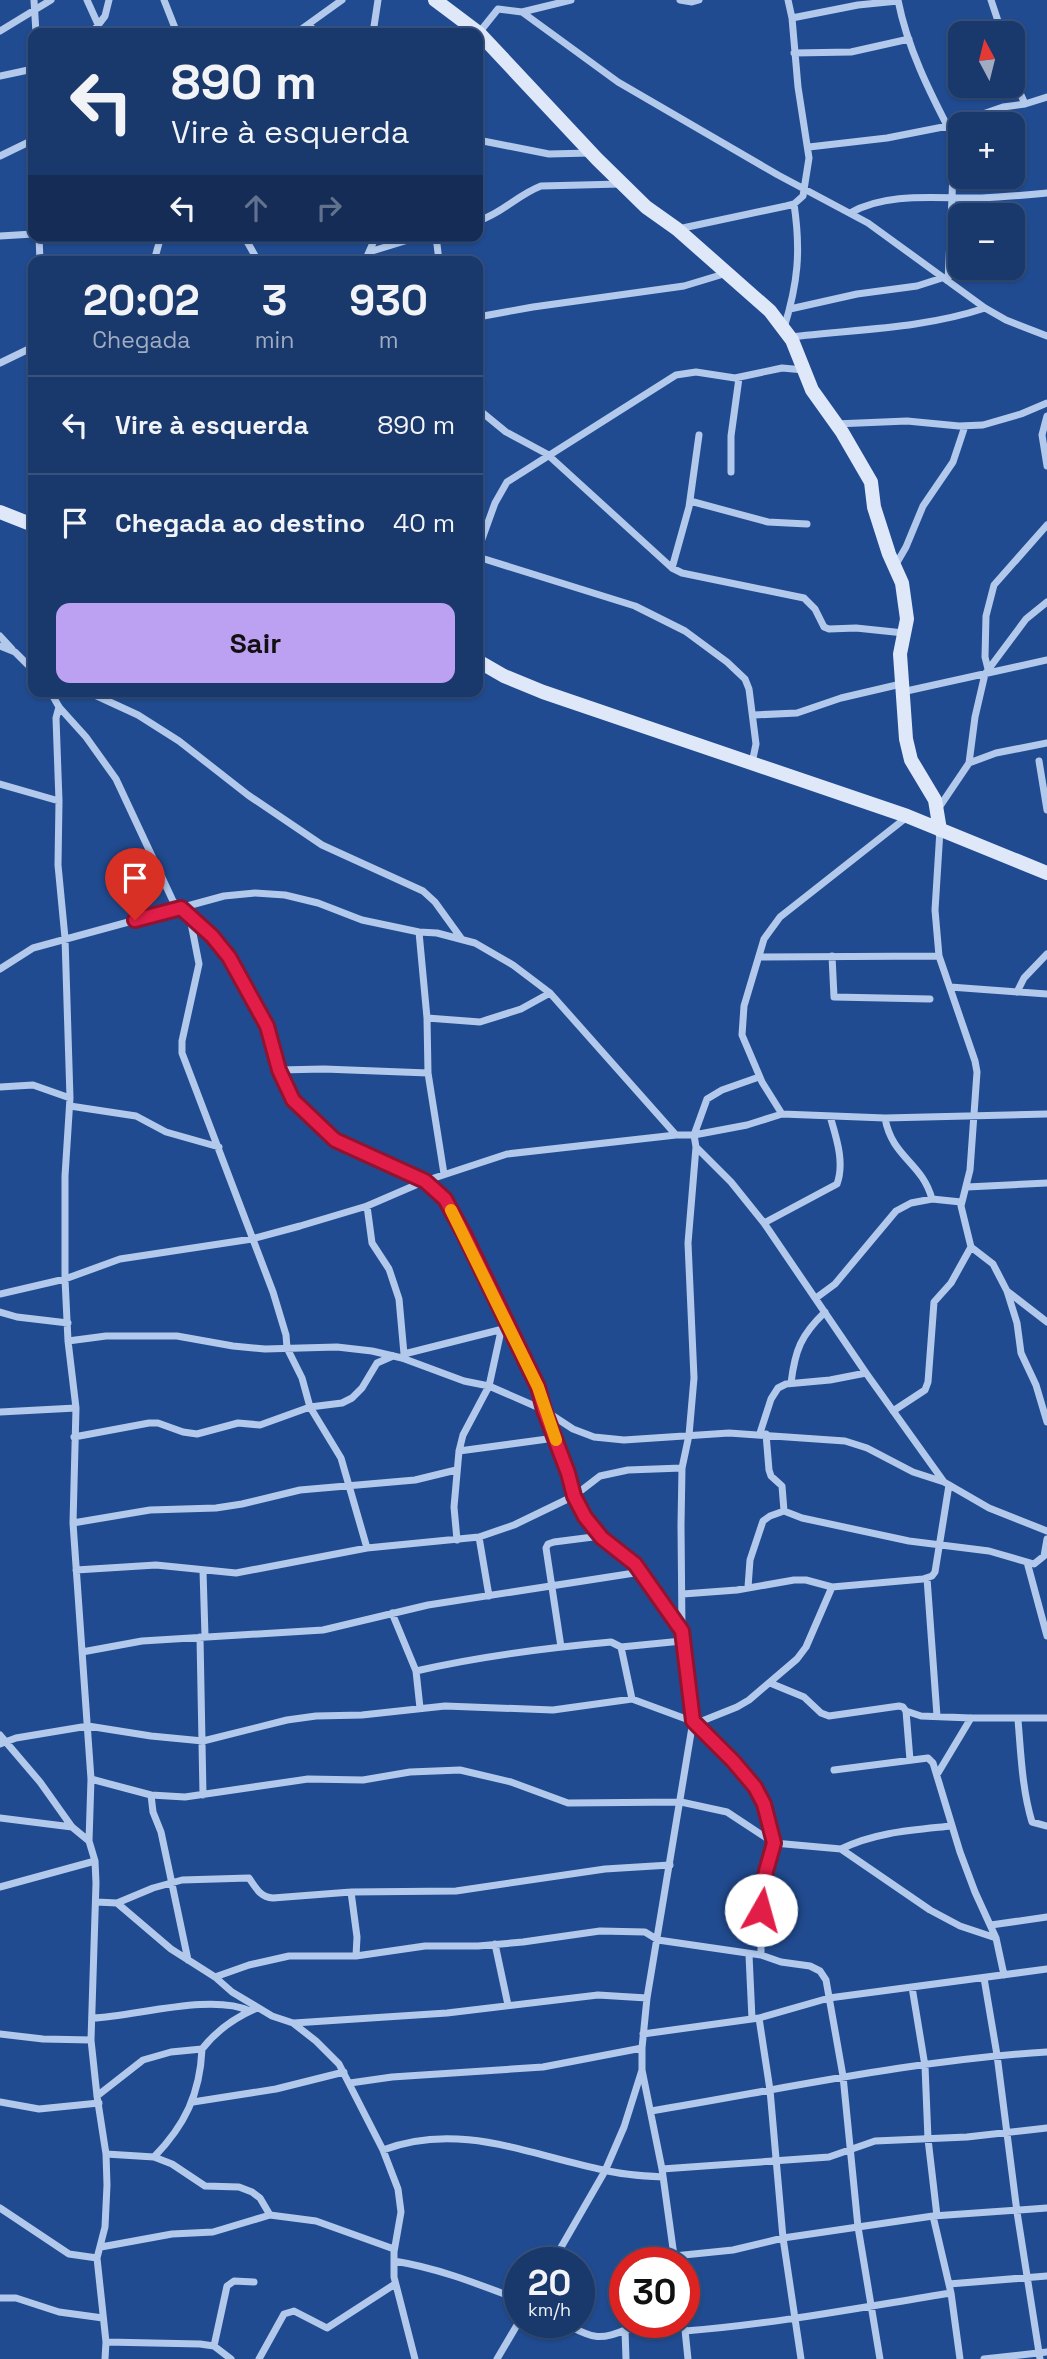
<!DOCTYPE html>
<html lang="pt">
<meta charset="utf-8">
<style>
body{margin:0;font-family:"Space Grotesk",sans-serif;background:#223f72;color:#f1f3f6;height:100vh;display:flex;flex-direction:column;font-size:26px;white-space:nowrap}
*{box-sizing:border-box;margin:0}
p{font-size:23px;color:#9facc2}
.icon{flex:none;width:38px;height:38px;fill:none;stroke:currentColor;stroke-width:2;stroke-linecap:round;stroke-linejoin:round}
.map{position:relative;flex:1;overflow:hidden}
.details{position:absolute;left:28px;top:256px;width:455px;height:441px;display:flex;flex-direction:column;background:#19386c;border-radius:14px;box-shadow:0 2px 5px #0004,0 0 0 2px #37527f}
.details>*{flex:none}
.guide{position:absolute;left:28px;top:28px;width:455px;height:214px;border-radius:14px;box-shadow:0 2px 5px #0004,0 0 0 2px #37527f;background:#19386c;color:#f1f3f6;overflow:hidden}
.needle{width:46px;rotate:353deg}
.buttons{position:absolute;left:948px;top:21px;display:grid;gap:14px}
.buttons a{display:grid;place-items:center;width:77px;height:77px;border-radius:14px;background:#19386c;box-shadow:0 2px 5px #0004,0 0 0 2px #37527f;font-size:35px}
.speed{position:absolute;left:504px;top:2247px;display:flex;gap:14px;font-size:35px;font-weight:700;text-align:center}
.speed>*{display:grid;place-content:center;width:91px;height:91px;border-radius:50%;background:#19386c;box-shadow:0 2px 5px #0004,0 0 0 2px #37527f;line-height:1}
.speed small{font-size:18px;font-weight:400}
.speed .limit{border:10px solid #d22;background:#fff;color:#111}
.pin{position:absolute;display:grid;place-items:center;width:60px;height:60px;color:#fff;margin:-72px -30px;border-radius:50% 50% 50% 0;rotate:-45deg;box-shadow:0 0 7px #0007}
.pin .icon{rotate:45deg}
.me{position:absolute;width:77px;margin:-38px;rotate:7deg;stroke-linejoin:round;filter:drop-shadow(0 0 5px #0008)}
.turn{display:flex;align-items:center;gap:24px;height:147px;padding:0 28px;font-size:32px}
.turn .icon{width:91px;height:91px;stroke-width:2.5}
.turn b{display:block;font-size:49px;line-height:60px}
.lanes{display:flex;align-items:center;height:66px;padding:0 28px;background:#0003;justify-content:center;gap:35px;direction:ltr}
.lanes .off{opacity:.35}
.eta{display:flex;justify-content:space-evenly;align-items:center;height:119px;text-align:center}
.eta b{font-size:42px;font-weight:600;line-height:49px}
.action{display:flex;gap:14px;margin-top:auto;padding:14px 28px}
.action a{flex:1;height:80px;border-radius:14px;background:#bca0f2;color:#111;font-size:28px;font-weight:600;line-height:80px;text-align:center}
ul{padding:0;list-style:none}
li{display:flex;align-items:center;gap:21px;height:98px;padding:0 28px;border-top:2px solid #37527f}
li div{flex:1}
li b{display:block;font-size:26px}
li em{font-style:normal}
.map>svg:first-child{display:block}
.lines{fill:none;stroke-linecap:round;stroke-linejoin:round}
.street{stroke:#b2c9ec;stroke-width:7}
.secondary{stroke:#dee8f9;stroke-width:14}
.route-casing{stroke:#92132f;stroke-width:18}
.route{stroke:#e11d48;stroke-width:12}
.slow{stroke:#f59e0b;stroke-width:12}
</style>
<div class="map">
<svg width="1047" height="2359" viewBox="0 0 1047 2359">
<rect width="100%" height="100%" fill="#214b90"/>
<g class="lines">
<path class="street" d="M34,0L36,33
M87,0L102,33
M164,0L177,33
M680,0L692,2L699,0
M898,0C907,47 930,93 952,135L954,145L952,198L948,281
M991,0L1002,33
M522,12L571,0
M792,18L858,5L898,1
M310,23L313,33
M0,31L51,0
M92,33L105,16L109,0
M296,33L342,0
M373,33L378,0
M478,34L498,9L522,12L618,82L778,175L868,223L985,308L1006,320L1047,336
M794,53L851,52L909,39
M33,65L31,97L33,120
M0,76L33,69
M1013,77L1025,104
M478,140L549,154L591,153
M809,147L887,138L948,126L1003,107L1025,104L1047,97
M0,156L33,140
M850,213C888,191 940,199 982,198C1004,197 1025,195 1047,193
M478,221C503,213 517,195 541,186L621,184
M678,229L786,206L794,204L803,196L809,158L798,87L792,18L788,0
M0,236L33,234
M39,236L40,261
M244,236L258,261
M436,236L439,261
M369,252L421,236
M154,261L161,236
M365,261L376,236
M790,309L857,294L917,286L942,278
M478,317L533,307L684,286L727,273
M784,328C798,283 801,251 794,204
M790,337C856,329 922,329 985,308
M0,363L33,347
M478,409L506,432L547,454L672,568L682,573L804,598L815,609L824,627L829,629L856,628L904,633
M1047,416L1042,435L1047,466
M835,424L907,421L959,426L983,425L1021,414L1047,403
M731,472V436L739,378
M690,501L768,522L807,524
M478,550L495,503L507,482L676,375L696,372L735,378L782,368L804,370
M478,557L635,606L685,631L727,662L745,679L749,689L756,744L752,763
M895,566L906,547L923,506L953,462L965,426
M672,568L689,507L699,435
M0,636L12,649
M0,646L15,652L33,670
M988,669L985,657L986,616L994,585L1047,525
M50,691L59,707L86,737L116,779L173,901L212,936L228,957L267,1026L279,1070L294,1100L335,1141L425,1181L445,1199L465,1234L538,1387L544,1410L568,1473L574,1496L585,1517L602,1538L635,1564L682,1631
M86,691L138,715L179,741L248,795L322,845L423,891L435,902L461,938
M902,692L1047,660
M59,707L56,718L59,801L58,865L65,938L70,1098L65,1176V1279L68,1341L76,1408L73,1523L91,1779L89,1841L95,1861L96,1883L91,2040L97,2096L106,2154L107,2185L105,2227L97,2258L106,2342L105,2359
M754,715L797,713L841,698L901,684
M1039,761L1047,810
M969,763L996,753L1047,743
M0,784L59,801
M938,809L969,763L975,717L985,674L1026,619L1047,602
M940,830L935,910L939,956L975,1061L977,1072L970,1170L961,1206L971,1247L993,1264L1007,1291L1017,1323L1021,1353L1036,1385L1047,1422
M190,918L199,964L182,1041V1053L273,1292L286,1335L287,1348L302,1378L310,1407L341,1458L367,1548
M419,932L427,1018L428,1073L444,1174
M832,956L834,997L930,999
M759,957L939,956
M0,969L33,948L224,896L255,893L285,895L318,903L362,920L419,932L437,933L475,943L513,965L550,993L676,1135H694L696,1147L731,1182L764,1223L866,1373L944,1482L989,1508L1047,1531
M950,987L1047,994
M1017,992L1024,978L1047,954
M427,1018L480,1022L521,1009L550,993
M279,1070L324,1069L428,1073
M0,1087L33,1085L70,1098
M70,1106L136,1116L166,1132L219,1147
M782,1114L762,1082L742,1035L744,1006L764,939L780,917L907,817
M885,1118C892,1158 922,1162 932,1199
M694,1135L747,1125L782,1114L885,1118L1047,1114
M694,1135L707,1099L722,1090L759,1077
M967,1187L1047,1183
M367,1206L372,1243L389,1269L399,1299L404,1354
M764,1223L837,1184C845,1162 836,1137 830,1116
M1007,1291L1047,1322
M0,1294L65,1279L120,1259L252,1239L300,1226L367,1206L425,1181L507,1154L676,1135
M816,1298L835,1284L896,1211L911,1203L932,1199L961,1202
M0,1312L17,1317L68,1323
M68,1341L106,1336H177L233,1346L265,1349L337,1347L372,1351L402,1358L464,1381L489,1386L544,1410L573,1429L594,1437L624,1440L729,1433L845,1441L867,1448L913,1472L944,1482
M402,1358L404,1354L503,1329
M791,1383C795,1350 801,1335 825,1312
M893,1411L925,1390L928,1382L934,1302L951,1283L971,1247
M0,1412L76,1408
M760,1433L771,1399L778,1388L786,1384L830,1380L866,1373
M766,1434L769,1470L771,1476L782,1486L784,1511
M74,1437L149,1423H158L183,1432L197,1434L238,1423L260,1425L310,1407L342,1403L352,1398L362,1388L377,1363L393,1356
M459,1451L555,1438
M73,1523L150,1510L216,1508L242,1504L300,1490L415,1480L456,1470
M479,1537L489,1596
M457,1540L454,1507L459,1451L463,1435L489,1386L501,1331
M1027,1562L1047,1636
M76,1570L156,1565L236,1573L367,1548L479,1537L514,1525L574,1496L600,1476L628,1470L682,1468
M203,1571L205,1636
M927,1578L937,1716
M748,1587L750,1560L763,1521L770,1516L784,1511L802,1518L909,1541L989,1551L1034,1564L1044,1556L1047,1539
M683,1594L737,1590L794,1580H806L832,1587L923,1579L932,1576L935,1572L949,1485
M392,1613L416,1671L420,1708
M200,1637L203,1795
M561,1647L546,1548L548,1544L554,1542L601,1536
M621,1647L632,1699
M82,1652L142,1641L323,1630L428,1605L641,1572
M416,1671C480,1656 545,1648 611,1642L621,1647L682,1641
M770,1683L804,1697L821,1713L829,1716L899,1706L903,1707L906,1711L921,1716L971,1718H1047
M906,1711L910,1760
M1018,1720C1021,1754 1022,1789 1032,1822L1047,1826
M697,1723L737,1707L749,1700L797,1659L806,1647L832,1587
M0,1735L40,1782L72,1827L89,1841
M0,1744L16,1738L88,1726L151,1736L203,1741L287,1720L316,1716L362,1715L445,1706L553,1710L632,1699L697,1723L746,1776L764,1804L774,1843L766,1871L761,1910V1955
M834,1770L928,1758L933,1763L960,1852L975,1892L996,1938L1004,1975
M938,1773L971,1718
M91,1779L151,1795L185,1797L308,1779L363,1780L410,1772L460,1770L511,1782L568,1803L681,1802L727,1812L774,1843L841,1849L930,1910L960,1926L996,1938
M151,1795L153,1812L161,1832L168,1865L188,1960
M0,1818L72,1827
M841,1849C876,1832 913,1830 951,1826
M0,1887L95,1861
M351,1892L357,1937L356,1956
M96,1902L117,1903L153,1888L182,1880L249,1878C256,1888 260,1897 273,1898L351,1892L456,1891L605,1869L670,1865
M117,1903L171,1949L215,1977L232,1992L272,2016L293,2023L316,2041L339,2064L383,2150L398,2189L401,2212L394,2252V2277L415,2359
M991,1925L1047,1917
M495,1944L508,2005
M749,1955L752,2019
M215,1977L249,1965L289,1956H356L425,1946H478L523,1942L600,1931L645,1932L658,1940L761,1955L781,1962L810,1966L820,1971L826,1980L843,2076L858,2227L880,2359
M984,1978L997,2055L1017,2212L1040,2359
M912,1987L925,2066L928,2139L937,2216
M93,2018C136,2016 212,1993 250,2011
M759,2018L770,2090L783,2238L801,2359
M294,2023L447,2013L598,1995L647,1998
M0,2034L43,2039L91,2040
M643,2034L759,2018L829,1998L1047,1969
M350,2083L392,2077L543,2067L642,2048
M97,2096L143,2060L171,2052L202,2049C216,2031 236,2017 257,2008
M0,2102L39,2109L99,2103
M193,2102L276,2089L344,2072
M651,2111C783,2089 914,2060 1047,2052
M383,2150C459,2121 530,2155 604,2170C623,2175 643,2176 663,2177
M106,2154L154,2157L172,2164L205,2186L239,2187L252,2192L260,2198L270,2215
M154,2157C185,2125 200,2094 202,2049
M662,2169L829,2157L875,2141L967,2137L1047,2128
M0,2208L69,2254L97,2258
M933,2216L951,2293L960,2359
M101,2247L172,2234L213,2232L270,2215L316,2221L394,2249
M674,2256L733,2250L783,2238L933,2216L1047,2208
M394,2261C438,2268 478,2284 520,2300
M552,2263L605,2171L624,2127L642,2070
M675,2263L662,2169L642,2070V2048L647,1998L693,1721L682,1631L681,1525L682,1468L689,1435L694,1378L688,1243L696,1147
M949,2284L1047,2276
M0,2298H16L59,2312L103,2318
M561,2322C588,2335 596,2343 625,2330
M685,2330L688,2359
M685,2331C775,2324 863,2307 951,2293
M106,2342L200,2344L214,2346L231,2359
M214,2346L227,2286L234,2281L254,2282
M259,2359L284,2314L294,2311L327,2328L395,2284
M497,2359L520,2320
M626,2359L625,2330L684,2324
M984,2359L1047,2352"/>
<path class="secondary" d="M435,0L479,33L597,159L646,207L677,229L770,311L792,340L812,390L842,432L871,482L874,507L889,554L902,583L907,619L900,654L906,739L911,760L935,800L940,830
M0,512L33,525
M478,661L504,676L543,692L907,816L1047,873"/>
</g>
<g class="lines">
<g class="route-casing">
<path id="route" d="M135,920L181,908L212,936L229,957L267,1026L279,1070L293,1100L335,1140L425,1181L445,1199L464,1234L538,1387L544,1410L568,1473L574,1496L585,1517L602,1538L635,1564L682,1631L693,1721L733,1761L755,1787L764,1804L774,1843L766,1871L761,1910"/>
</g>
<use href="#route" class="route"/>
<path class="slow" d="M451,1210L538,1387L556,1440"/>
</g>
</svg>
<div class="buttons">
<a><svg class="needle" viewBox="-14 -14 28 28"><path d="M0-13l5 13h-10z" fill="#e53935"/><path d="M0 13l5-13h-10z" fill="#9facc2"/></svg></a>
<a>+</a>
<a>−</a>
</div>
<div class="speed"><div>20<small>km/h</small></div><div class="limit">30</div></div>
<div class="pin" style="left:135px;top:920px;background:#d93025"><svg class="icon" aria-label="arrive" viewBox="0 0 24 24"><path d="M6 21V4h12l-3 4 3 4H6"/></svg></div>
<svg class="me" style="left:761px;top:1910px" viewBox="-20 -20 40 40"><circle r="19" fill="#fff"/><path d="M0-13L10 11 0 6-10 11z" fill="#e11d48"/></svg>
<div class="guide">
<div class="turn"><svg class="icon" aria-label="left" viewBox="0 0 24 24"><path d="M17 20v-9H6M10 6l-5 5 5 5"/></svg><div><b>890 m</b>Vire à esquerda</div></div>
<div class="lanes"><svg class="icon" aria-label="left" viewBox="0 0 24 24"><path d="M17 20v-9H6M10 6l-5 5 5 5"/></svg><svg class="icon off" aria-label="ahead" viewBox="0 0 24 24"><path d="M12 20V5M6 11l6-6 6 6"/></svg><svg class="icon off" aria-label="right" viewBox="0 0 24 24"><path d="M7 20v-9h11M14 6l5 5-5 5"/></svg></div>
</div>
<section class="details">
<div class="eta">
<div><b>20:02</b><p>Chegada</p></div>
<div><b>3</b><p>min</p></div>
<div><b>930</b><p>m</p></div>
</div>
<ul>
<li><svg class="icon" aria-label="left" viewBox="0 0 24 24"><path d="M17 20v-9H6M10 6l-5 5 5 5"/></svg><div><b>Vire à esquerda</b></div><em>890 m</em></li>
<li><svg class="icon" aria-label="arrive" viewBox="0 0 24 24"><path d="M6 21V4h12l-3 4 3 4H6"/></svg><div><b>Chegada ao destino</b></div><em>40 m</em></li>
</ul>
<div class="action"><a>Sair</a></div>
</section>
</div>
